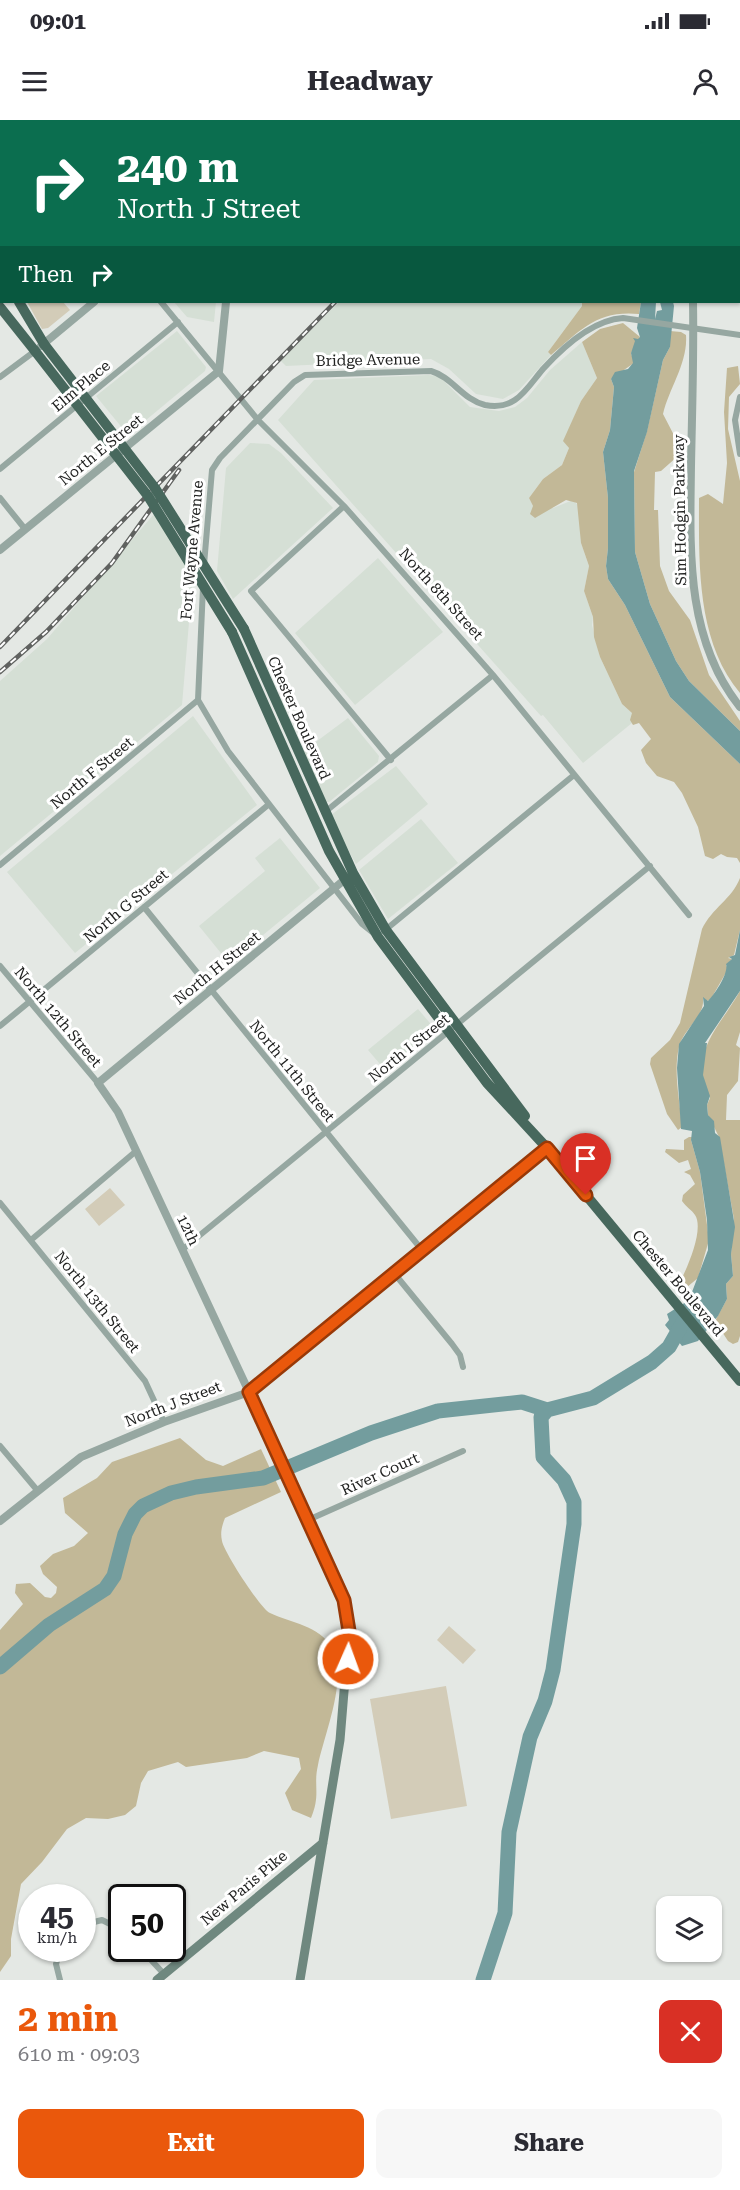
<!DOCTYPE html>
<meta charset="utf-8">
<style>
body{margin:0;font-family:"Roboto Serif",serif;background:#f7f7f7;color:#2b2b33;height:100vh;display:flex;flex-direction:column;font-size:22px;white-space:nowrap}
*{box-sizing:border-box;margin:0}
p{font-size:20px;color:#7c7c81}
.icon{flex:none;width:33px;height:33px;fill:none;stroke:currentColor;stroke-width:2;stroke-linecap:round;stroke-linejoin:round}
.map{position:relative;height:1860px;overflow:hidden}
.sheet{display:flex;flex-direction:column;background:#fff;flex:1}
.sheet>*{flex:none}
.banner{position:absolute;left:0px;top:0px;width:741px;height:183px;box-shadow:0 2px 4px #0004;background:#0b6e4f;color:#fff;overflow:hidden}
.controls{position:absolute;left:656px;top:1776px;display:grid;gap:12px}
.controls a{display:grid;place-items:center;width:66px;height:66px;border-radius:12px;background:#fff;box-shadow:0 2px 4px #0004;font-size:30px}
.speed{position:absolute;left:18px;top:1764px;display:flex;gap:12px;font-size:30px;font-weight:700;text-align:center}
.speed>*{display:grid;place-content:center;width:78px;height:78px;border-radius:50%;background:#fff;box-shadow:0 2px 4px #0004;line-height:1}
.speed small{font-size:15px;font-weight:400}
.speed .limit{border:3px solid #111;border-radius:9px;background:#fff;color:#111}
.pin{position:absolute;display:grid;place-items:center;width:51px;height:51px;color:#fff;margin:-62px -26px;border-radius:50% 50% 50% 0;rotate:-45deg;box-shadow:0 0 6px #0007}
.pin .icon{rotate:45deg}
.me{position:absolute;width:66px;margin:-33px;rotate:2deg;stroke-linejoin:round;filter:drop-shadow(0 0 4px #0008)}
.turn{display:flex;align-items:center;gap:21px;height:126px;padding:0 18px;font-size:27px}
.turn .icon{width:78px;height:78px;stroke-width:2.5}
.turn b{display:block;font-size:42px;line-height:51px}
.then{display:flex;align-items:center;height:57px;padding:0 18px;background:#0003;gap:12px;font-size:22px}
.round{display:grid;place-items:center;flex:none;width:63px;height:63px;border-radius:12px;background:#f7f7f7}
.headline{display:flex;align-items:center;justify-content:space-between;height:102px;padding:0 18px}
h1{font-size:36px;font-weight:700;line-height:45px;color:#ea580c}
.button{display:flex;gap:12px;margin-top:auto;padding:12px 18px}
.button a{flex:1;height:69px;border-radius:12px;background:#ea580c;color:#fff;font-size:24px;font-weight:700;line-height:69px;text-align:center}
.button a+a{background:#f7f7f7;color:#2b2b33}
.status{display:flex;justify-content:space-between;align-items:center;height:42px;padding:0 30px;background:#fff;direction:ltr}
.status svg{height:16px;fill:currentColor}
header{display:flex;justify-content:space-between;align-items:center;height:78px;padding:0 18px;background:#fff;font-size:27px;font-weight:700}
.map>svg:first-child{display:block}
.built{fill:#d5dfd5}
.green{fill:#d3ccb8}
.forest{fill:#c2b897}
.water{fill:#739d9e}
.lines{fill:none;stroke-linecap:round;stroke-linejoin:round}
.river{stroke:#739d9e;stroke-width:15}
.minor{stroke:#96a7a1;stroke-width:6}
.tertiary{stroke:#96a7a1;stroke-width:8}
.secondary{stroke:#6f887f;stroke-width:9}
.trunk{stroke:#47685d;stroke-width:10}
.rail-casing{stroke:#606260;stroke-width:4.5}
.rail{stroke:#fff;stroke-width:2;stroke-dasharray:7;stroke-linecap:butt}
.trunk-bridge{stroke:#47685d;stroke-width:10}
.route-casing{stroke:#983908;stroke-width:15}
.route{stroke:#ea580c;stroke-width:10}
.labels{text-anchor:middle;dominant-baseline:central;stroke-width:6;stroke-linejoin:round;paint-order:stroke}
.street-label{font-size:15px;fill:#212221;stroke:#fff}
</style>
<div class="status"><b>09:01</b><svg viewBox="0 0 49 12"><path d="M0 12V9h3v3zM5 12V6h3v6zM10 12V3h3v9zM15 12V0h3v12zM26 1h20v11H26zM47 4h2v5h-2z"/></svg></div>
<header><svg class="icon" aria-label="menu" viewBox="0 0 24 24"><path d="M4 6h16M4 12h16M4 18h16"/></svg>Headway<svg class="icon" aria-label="person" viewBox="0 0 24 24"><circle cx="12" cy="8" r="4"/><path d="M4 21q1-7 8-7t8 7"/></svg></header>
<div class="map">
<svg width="740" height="1860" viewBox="0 0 740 1860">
<rect width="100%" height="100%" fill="#e4e8e4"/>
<path class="built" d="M174,182H216L214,202L187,197Z
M339,182H582V186L548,232L551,235L519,270L503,279L476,274L449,249L431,239L286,246L280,240Z
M177,211L206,247L205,251L128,315L96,276Z
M582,222L597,258L581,281L564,321L569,328L562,345L543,359L529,378L533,386L553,388L573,380L580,387L581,423L589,446L584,471L593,497L592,505L600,537L622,584L632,593V603L583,643L543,595L541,596L278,300L314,260L428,255L439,256L470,287L499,291L515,287L527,278L550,250Z
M250,323L269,324L281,333L333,388L233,479L217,451L226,348Z
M154,394L193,455L182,585L0,736V561L47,519Z
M378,438L443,512L355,585L295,513Z
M193,596L257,685L75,833L7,752Z
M348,598L379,636L378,642L329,682H325L301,633Z
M396,646L428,684L356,744L331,700V695Z
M421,699L458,743L388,799L359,750Z
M280,718L320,768L229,843L199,806L265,751L255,738Z
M418,889L435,909L385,950L368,930Z"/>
<path class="green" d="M27,182H63L70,190L48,208L42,209Z
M110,1068L125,1085L99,1106L85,1089Z
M449,1506L476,1530L463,1544L437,1520Z
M446,1566L467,1686L391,1699L370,1579Z"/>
<path class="forest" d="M582,182H641L639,194C597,190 581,210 551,235L548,232L582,186Z
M623,203L640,217L631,233L634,243L611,259L614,267L610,310L603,332L608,378V428L606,446L608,459L625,485L670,577L740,644V743L737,738L727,737L721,734L713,739L705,736L698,707L682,673L674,662L657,656L646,643L641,630L651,619L639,603L633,605L630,600L632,593L622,584L600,537L594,517L593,497L584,471L589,446L581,423L577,383L566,380L535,398L530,394L533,386L529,378L543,359L562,345L569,328L563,321L581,281L597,258L582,222L600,209Z
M670,211L681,212L686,215C688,243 669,268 663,294L677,321L678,336L661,351L655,352L654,390H658L660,446L669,471L690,500L709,555L740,601V611L689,561L676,541L650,484L635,432L634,352L647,311L663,240L670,227Z
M738,246L740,264L729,277L728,309L740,361V573C696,521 699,442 699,378L708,374L723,384L727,343L724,292L727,248Z
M740,758V810L734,835L728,838L732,839L726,845L728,849L712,877L708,881L703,878C705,897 683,909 679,927C673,952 680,981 682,1007L678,1010L667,994L650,944L651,938L670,920L680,903L702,809C712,788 732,779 740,758Z
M740,871V912L736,925L740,928L738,961L727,975L726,1000H740V1216L738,1222L733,1224L728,1221L715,1201L727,1179L726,1164L733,1156L731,1134L734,1099L719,1017L708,995L707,985L710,978C688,931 718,910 740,871Z
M689,1017H693L691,1020L700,1052L709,1120L698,1158L681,1172L677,1168C685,1153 705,1110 695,1095C692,1090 686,1087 682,1081L683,1075L695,1064L690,1055L684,1052L691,1049L688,1040L679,1043L665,1032L666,1029L684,1030V1020Z
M180,1318L206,1340L223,1346L261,1329L281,1372L225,1398C222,1406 220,1412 222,1421C224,1432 260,1488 270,1493C291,1503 319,1505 332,1528C349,1556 324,1615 318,1645C313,1666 321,1674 311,1698L292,1690L285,1673L301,1649L299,1638L264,1631L247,1638L186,1647L178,1642L148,1651L141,1663L136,1686L125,1695L108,1699L86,1698L67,1709L42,1742L21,1764L11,1819V1836L0,1852V1510L23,1484L15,1473L16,1464L30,1463L45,1477L51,1478L56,1473L57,1467L43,1454L40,1446L53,1434L74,1426L88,1413L65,1393L63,1378L97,1358L112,1342Z"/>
<path class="water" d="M641,182H656L655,199L657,191L662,190L660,182H673L674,186L670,227L663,240L647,312L634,351L635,432L650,484L676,541L689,561L740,611V644L670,577L625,485L608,459L606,446L608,428V378L603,332L610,310L614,267L611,259L615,252L628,249L633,243L631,233L635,221L633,218L638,219L640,217L637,208Z
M740,810V871L705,923H707L703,955L710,976L707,985L708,995L714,1001L715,1013L720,1017L735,1107L731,1134L733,1156L726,1164L727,1179L718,1196L698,1221L682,1226L665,1205L669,1200L667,1194L686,1182L692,1172L708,1130L707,1100L700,1052L691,1020L692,1011L681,1009L677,948L679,924L704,886L703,877L708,881C715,874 729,853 726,844L732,839L729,837L735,835Z"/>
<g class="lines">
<path class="river" d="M0,1547L49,1505L105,1469L114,1456L125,1414L135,1394L143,1386L171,1373L196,1367L263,1358L371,1313L438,1291L522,1282L547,1290L593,1278L652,1242L669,1227L685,1199
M483,1860L505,1793L509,1712L530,1617L545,1581L553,1550L574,1404V1382L564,1360L543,1337L541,1297L547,1290"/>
<path class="minor" d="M176,0L177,2
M681,0V2
M117,2L119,0
M238,2V0
M0,99L2,97
M161,182L258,300L344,386L493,555L689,795
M0,257L35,231
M740,277L735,300L740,334
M0,349L178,202
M0,378L25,409
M344,386L251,471L391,640
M204,445L212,350L220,338L294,262L305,255L431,251C452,257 463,280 485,285C516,291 526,269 543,249C563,227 593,200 623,198L740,215
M203,467L198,580L228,631L362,804L372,812
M325,692L493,555
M0,745L198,580
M144,787L422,1130
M384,811L574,655
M0,846L98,963
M0,906L268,685
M0,1083L145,1261L164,1302
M31,1120L135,1032
M183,1129L650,746
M394,1153L452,1224L460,1235L463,1247
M0,1326L37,1370
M308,1400L463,1331
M82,1805L102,1800L122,1810
M140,1828L164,1854
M60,1860L56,1844L61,1828"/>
<path class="tertiary" d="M328,2L330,0
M693,182C694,236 692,291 691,346C690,429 685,518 740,587
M41,226L94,182
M0,430L219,251L226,182
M0,1401L81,1337L164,1302L249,1272L118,992L98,963L349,756"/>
<path class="secondary" d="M157,1860L323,1723
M300,1860L340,1620L349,1511L344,1480L329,1444L249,1272L547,1028"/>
<path class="trunk" d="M13,0L14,2
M19,182L44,224
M0,187L35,231
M244,509L353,753L386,810L525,996
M232,512L329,731L378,817L487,963L547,1028L740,1261"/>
<g class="rail-casing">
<path id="rail" d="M0,527L335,182
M0,552L46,512L112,443L179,350"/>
</g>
<use href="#rail" class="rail"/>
<path class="trunk-bridge" d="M44,224L155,368L244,509
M35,231L148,376L232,512"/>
</g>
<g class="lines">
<g class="route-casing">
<path id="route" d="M348,1539L349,1511L344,1480L249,1272L547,1028L586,1075"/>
</g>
<use href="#route" class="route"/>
</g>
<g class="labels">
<g class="street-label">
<text transform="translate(368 240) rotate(-1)">Bridge Avenue</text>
<text transform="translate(81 266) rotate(-40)">Elm Place</text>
<text transform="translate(101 330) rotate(-39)">North E Street</text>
<text transform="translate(680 390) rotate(-91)">Sim Hodgin Parkway</text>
<text transform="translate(192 430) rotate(-85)">Fort Wayne Avenue</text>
<text transform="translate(441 474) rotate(48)">North 8th Street</text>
<text transform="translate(299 598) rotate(66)">Chester Boulevard</text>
<text transform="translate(92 653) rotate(-40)">North F Street</text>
<text transform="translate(126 786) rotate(-40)">North G Street</text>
<text transform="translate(217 848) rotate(-39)">North H Street</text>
<text transform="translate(58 897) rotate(50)">North 12th Street</text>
<text transform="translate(409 928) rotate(-39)">North I Street</text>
<text transform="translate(292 951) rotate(51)">North 11th Street</text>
<text transform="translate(188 1110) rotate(64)">12th</text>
<text transform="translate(678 1163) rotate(50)">Chester Boulevard</text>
<text transform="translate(97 1182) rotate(51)">North 13th Street</text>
<text transform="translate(173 1284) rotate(-21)">North J Street</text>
<text transform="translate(380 1354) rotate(-24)">River Court</text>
<text transform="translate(244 1768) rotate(-40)">New Paris Pike</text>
</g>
</g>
</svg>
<div class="controls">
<a><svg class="icon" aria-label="layers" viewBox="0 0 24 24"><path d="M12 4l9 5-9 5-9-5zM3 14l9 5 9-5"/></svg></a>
</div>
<div class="speed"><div>45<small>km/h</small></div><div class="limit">50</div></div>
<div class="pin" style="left:586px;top:1075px;background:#d93025"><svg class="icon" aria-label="arrive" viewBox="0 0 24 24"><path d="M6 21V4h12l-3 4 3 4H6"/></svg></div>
<svg class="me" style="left:348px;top:1539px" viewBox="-20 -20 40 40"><circle r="17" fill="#ea580c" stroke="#fff" stroke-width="3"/><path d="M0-11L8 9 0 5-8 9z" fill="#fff"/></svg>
<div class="banner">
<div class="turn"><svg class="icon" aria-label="right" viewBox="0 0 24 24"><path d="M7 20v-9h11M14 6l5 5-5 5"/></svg><div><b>240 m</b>North J Street</div></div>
<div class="then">Then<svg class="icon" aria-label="right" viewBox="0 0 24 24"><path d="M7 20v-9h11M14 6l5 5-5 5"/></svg></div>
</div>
</div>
<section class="sheet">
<div class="headline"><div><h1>2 min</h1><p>610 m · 09:03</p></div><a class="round" style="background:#d93025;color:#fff"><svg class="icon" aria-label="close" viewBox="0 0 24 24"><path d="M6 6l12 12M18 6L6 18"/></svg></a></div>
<div class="button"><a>Exit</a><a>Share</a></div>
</section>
